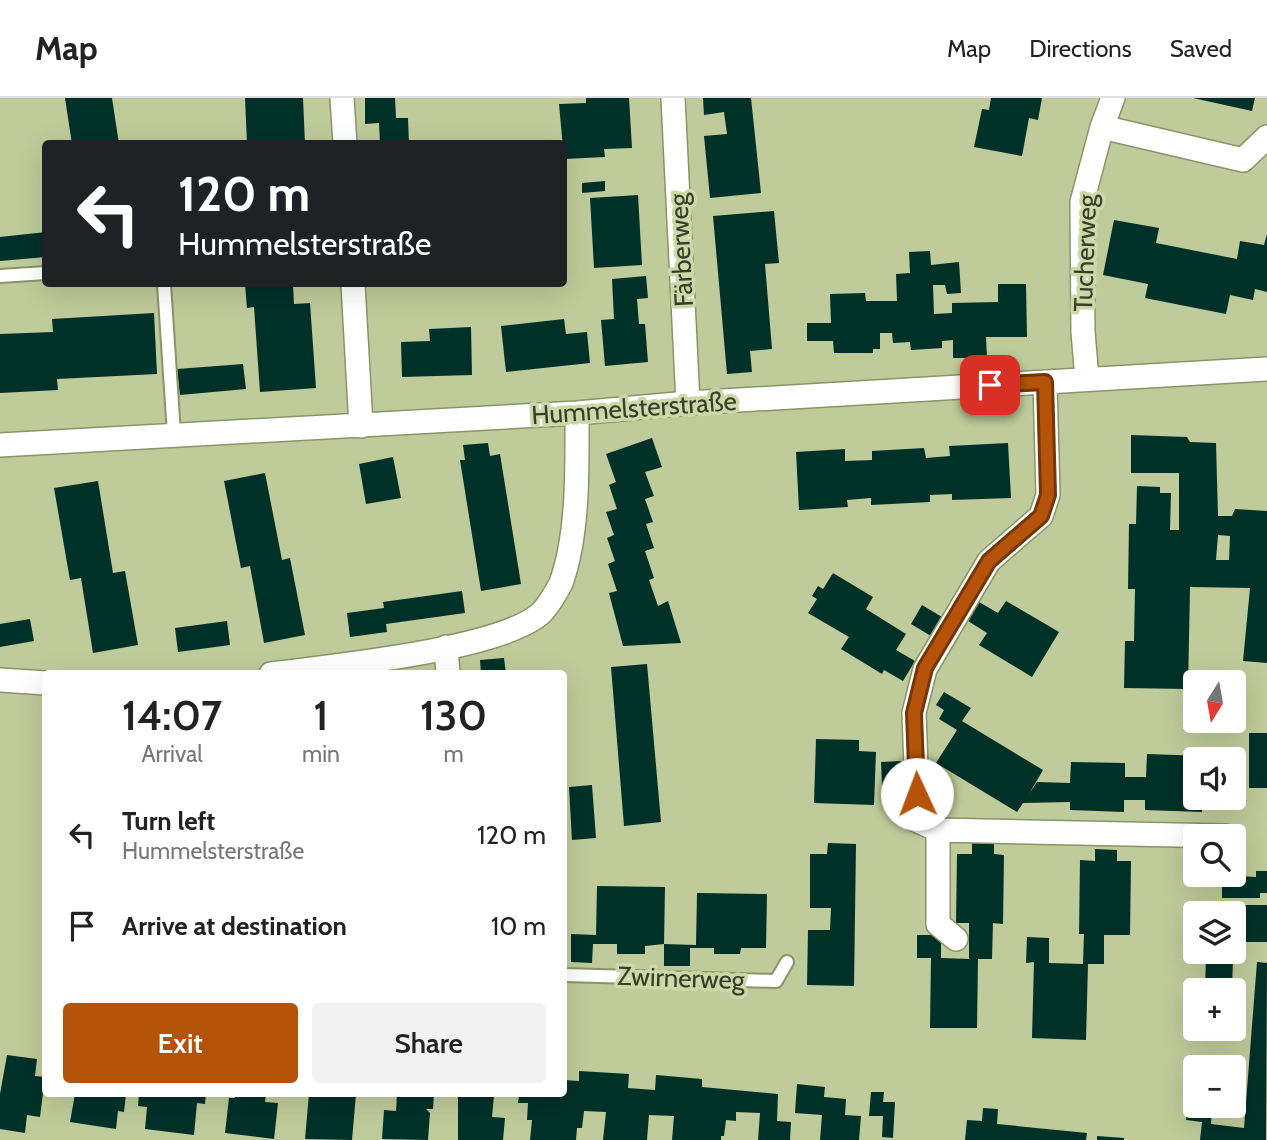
<!DOCTYPE html>
<meta charset="utf-8">
<style>
body{margin:0;font-family:Cabin,sans-serif;background:#f2f2f2;color:#222;height:100vh;display:flex;flex-direction:column;font-size:26px;white-space:nowrap}
*{box-sizing:border-box;margin:0}
p{font-size:23px;color:#767676}
.icon{flex:none;width:38px;height:38px;fill:none;stroke:currentColor;stroke-width:2;stroke-linecap:round;stroke-linejoin:round}
.map{position:relative;flex:1;overflow:hidden}
.drawer{position:absolute;left:42px;top:572px;width:525px;height:427px;display:flex;flex-direction:column;background:#fff;border-radius:7px;box-shadow:0 7px 28px #0002}
.drawer>*{flex:none}
.top-card{position:absolute;left:42px;top:42px;width:525px;height:147px;border-radius:7px;box-shadow:0 7px 28px #0002;background:#202124;color:#fff;overflow:hidden}
.needle{width:46px;rotate:191deg}
.controls{position:absolute;left:1183px;top:572px;display:grid;gap:14px}
.controls a{display:grid;place-items:center;width:63px;height:63px;border-radius:7px;background:#fff;box-shadow:0 7px 28px #0002;font-size:35px}
.pin{position:absolute;display:grid;place-items:center;width:60px;height:60px;color:#fff;margin:-30px;border-radius:14px;box-shadow:0 4px 10px #0006}
.me{position:absolute;width:77px;margin:-38px;rotate:358deg;stroke-linejoin:round;filter:drop-shadow(0 0 5px #0008)}
.turn{display:flex;align-items:center;gap:24px;height:147px;padding:0 21px;font-size:32px}
.turn .icon{width:91px;height:91px;stroke-width:2.5}
.turn b{display:block;font-size:49px;line-height:60px}
.eta{display:flex;justify-content:space-evenly;align-items:center;height:119px;text-align:center}
.eta b{font-size:42px;font-weight:600;line-height:49px}
.action{display:flex;gap:14px;margin-top:auto;padding:14px 21px}
.action a{flex:1;height:80px;border-radius:7px;background:#b45309;color:#fff;font-size:28px;font-weight:600;line-height:80px;text-align:center}
.action a+a{background:#f2f2f2;color:#222}
ul{padding:0;list-style:none}
li{display:flex;align-items:center;gap:21px;height:91px;padding:0 21px}
li div{flex:1}
li b{display:block;font-size:26px}
li em{font-style:normal}
header{display:flex;align-items:center;gap:42px;box-sizing:border-box;height:98px;padding:0 35px;background:#fff;border-bottom:2px solid #e0e0e0}
header strong{font-size:33px}
nav{display:flex;gap:38px;margin-inline-start:auto;font-size:24px}
.map>svg:first-child{display:block}
.building{fill:#003129;fill-rule:evenodd}
.lines{fill:none;stroke-linecap:round;stroke-linejoin:round}
.lane-casing{stroke:#8a9466;stroke-width:16}
.street-casing{stroke:#8a9466;stroke-width:26}
.lane{stroke:#fff;stroke-width:12}
.street{stroke:#fff;stroke-width:23}
.route-casing{stroke:#753606;stroke-width:18}
.route{stroke:#b45309;stroke-width:12}
.labels{text-anchor:middle;dominant-baseline:central;stroke-width:7;stroke-linejoin:round;paint-order:stroke}
.street-label{font-size:26px;fill:#383d29;stroke:#ccd8a7}
</style>
<header>
<strong>Map</strong>
<nav><a>Map</a><a>Directions</a><a>Saved</a></nav>
</header>
<div class="map">
<svg width="1267" height="1042" viewBox="0 0 1267 1042">
<rect width="100%" height="100%" fill="#bfcb9a"/>
<path class="building" d="M65,0H112L119,46H72Z
M245,0H303L305,46H247Z
M365,0H395L396,20H408L409,46H380L379,25L365,26Z
M586,0H629L632,50L604,51L605,59L564,61L559,6L586,5Z
M703,0H751L761,95L710,100L704,38L727,36L724,14L704,17Z
M991,0H1042L1038,22L1029,20L1022,58L974,49L982,11L989,12Z
M1193,0H1255L1252,13Z
M605,83V93L582,95V85Z
M638,97L642,167L594,170L590,100Z
M774,113L779,165L765,166L772,251L750,253L752,274L727,276L713,118Z
M1114,122L1159,130L1156,145L1237,161L1240,143L1264,147L1267,136V194L1255,191L1253,202L1230,197L1226,216L1145,200L1148,186L1103,177Z
M46,134V159L0,163V139Z
M930,153L931,167L959,164L961,195L947,196L945,187H933L934,216L952,215V205L998,204V186H1026L1027,239H986L987,260H953V242L942,243V250L911,252L910,244L893,245L892,235H880V251H873V255H834L833,243H807V225H831L830,196L865,195L866,203H897L896,176L910,175L909,154Z
M646,178L648,200L637,201L639,226H645L648,264L605,268L601,222L614,221L612,181Z
M245,186H293L294,206L310,205L316,290L260,294L254,209L247,210Z
M154,215L157,276L57,281L58,292L0,295V236L53,234L52,221Z
M564,221L566,236L587,234L590,265L506,274L501,228Z
M471,229L472,277L402,279L401,244L430,243L429,231Z
M243,266L246,291L180,297L177,271Z
M1131,337L1187,339L1190,344L1216,345L1218,418H1232L1235,411L1267,413V565L1243,563L1250,490L1190,489L1188,591L1124,590L1125,543H1134L1135,491H1128L1129,426H1136L1137,388L1160,389V395H1171L1170,432H1179V375H1131ZM1218,437L1230,438L1229,462H1216Z
M652,340L662,369L645,374L654,398L645,401L653,424L646,426L654,450L645,453L654,480L649,482L658,508L668,503L681,545L623,548L609,495L617,493L608,466L615,463L607,440L614,437L606,414L617,411L609,387L616,384L606,356Z
M488,345L490,358L500,356L521,486L481,493L460,362H465L463,347Z
M1008,345L1011,400L952,402V396L930,397V404L871,407V400L847,402L848,409L799,412L796,354L845,351V363L872,362V353L924,350L926,360L950,358L949,348Z
M393,359L401,400L366,406L359,366Z
M265,375L282,462L290,460L305,537L264,545L250,468L241,470L224,383Z
M98,383L113,475L125,473L138,547L93,555L81,480L70,482L54,390Z
M833,475L873,499L866,511L906,536L896,552L915,563L903,583L884,572L882,576L841,551L849,539L808,515L817,501L812,498L818,488L823,491Z
M462,493L465,515L386,526L387,534L350,539L347,515L384,510L383,504Z
M1006,503L1059,534L1032,579L979,547L987,535L968,523L979,504L998,515Z
M922,507L942,519L931,538L911,526Z
M30,521L34,543L0,549V526Z
M227,523L230,547L178,554L175,530Z
M504,560L506,576H481L480,562Z
M647,566L661,724L624,728L611,569Z
M944,594L971,610L962,623L1043,672L1029,696L1037,684L1070,685L1071,664L1125,665V679H1146L1147,656L1204,658V662H1195V700H1203L1202,714L1145,712V702H1124V714L1070,712V704L1023,705L1017,714L936,665L957,632L939,621L944,612L936,607Z
M1249,635H1267V690H1249Z
M816,641L859,642V653L876,654L874,707L814,705Z
M902,663V686L882,687L881,664Z
M592,687L596,740L572,742L569,689Z
M972,744H994V756L1004,757L1003,826L993,825L992,861H978L977,930H930L931,860H917V837H941V860L969,861V825H956L957,756H972Z
M828,745L856,746L854,888L807,887L808,832H830L831,810H810V756H827Z
M1095,751L1117,752V763H1131L1130,837H1104V866H1088L1086,942L1032,940L1034,864L1026,865L1027,839L1049,840V865L1083,866L1084,836H1079L1080,762L1095,763Z
M1256,773H1267V795H1260V800H1222V777L1256,779Z
M597,788L665,789L664,846L696,847L697,795L767,796L766,850H741L740,856H714V850H690V868H664V846L645,848V856H617V846H593L592,865L571,864V836L596,837Z
M1245,807H1267V844H1245Z
M1206,858L1233,860L1232,892H1205Z
M1257,864L1267,865L1266,1042H1200L1202,1024L1186,1022L1192,966L1207,968L1195,970V1008H1212L1211,1026L1244,1030Z
M7,957L37,961L35,978L45,979L40,1019L27,1017L25,1035L0,1031V996Z
M579,973L629,976L628,990L655,992L656,977L702,981V989L778,996L777,1023L791,1024L790,1042H758L760,1015L736,1014V1023L726,1022L724,1038H721V1042H672L674,1018L649,1017L647,1042H603L606,1014L584,1013L582,1030H577L576,1042H530L532,1022H527L528,1005H518L519,996H564V982L579,983Z
M797,986L825,989L824,999L846,1001L845,1017L861,1018L859,1042H820L822,1017L795,1015Z
M871,994H884L883,1004H895L893,1040L882,1039L883,1018H869Z
M75,996H126L124,1014L118,1013L116,1031L70,1024Z
M139,996H206L205,1006L197,1005L194,1037L145,1031L147,1009L138,1008Z
M235,996H266L265,1004L278,1005L274,1041L225,1035L229,1000H235Z
M309,996H356L352,1042L305,1041Z
M397,996H434L433,1011H426L430,1015L428,1042L382,1041L384,1012L396,1013Z
M458,996L494,997L492,1019L505,1020L503,1042H458Z
M983,1010L998,1011L997,1026L1087,1035L1086,1042H965L967,1022L982,1023Z
M1097,1038L1124,1040V1042H1097Z"/>
<g class="lines">
<g class="lane-casing">
<path id="lane" d="M0,178L46,175
M164,186L174,336
M564,877L776,883L787,864"/>
</g>
<g class="street-casing">
<path id="street" d="M342,0L345,46
M673,0L688,305
M1102,29L1243,62L1267,39
M353,186L361,328
M1087,281L1083,234L1082,104L1102,29L1113,0
M1045,284L1048,397L1041,418L989,463L925,571L914,615L918,723L938,732L1225,738
M0,347L577,315L688,305L1267,271
M446,549L448,576
M271,576C331,568 498,552 540,516C547,510 557,493 561,485C579,435 577,368 577,315
M0,582L46,585
M938,732V826L956,841"/>
</g>
<use href="#lane" class="lane"/>
<use href="#street" class="street"/>
</g>
<g class="lines">
<g class="route-casing">
<path id="route" d="M917,696L914,615L925,570L989,463L1041,418L1048,397L1045,284L990,287"/>
</g>
<use href="#route" class="route"/>
</g>
<g class="labels">
<g class="street-label">
<text transform="translate(681 152) rotate(-93)">Färberweg</text>
<text transform="translate(1085 155) rotate(-88)">Tucherweg</text>
<text transform="translate(634 310) rotate(-4)">Hummelsterstraße</text>
<text transform="translate(681 880) rotate(2)">Zwirnerweg</text>
</g>
</g>
</svg>
<div class="controls">
<a><svg class="needle" viewBox="-14 -14 28 28"><path d="M0-13l5 13h-10z" fill="#e53935"/><path d="M0 13l5-13h-10z" fill="#767676"/></svg></a>
<a><svg class="icon" aria-label="sound" viewBox="0 0 24 24"><path d="M4 9h4l5-4v14l-5-4H4zM17 9q2 3 0 6"/></svg></a>
<a><svg class="icon" aria-label="search" viewBox="0 0 24 24"><circle cx="10" cy="10" r="6"/><path d="M15 15l6 6"/></svg></a>
<a><svg class="icon" aria-label="layers" viewBox="0 0 24 24"><path d="M12 4l9 5-9 5-9-5zM3 14l9 5 9-5"/></svg></a>
<a>+</a>
<a>−</a>
</div>
<div class="pin" style="left:990px;top:287px;background:#d93025"><svg class="icon" aria-label="arrive" viewBox="0 0 24 24"><path d="M6 21V4h12l-3 4 3 4H6"/></svg></div>
<svg class="me" style="left:917px;top:696px" viewBox="-20 -20 40 40"><circle r="19" fill="#fff"/><path d="M0-13L10 11 0 6-10 11z" fill="#b45309"/></svg>
<div class="top-card">
<div class="turn"><svg class="icon" aria-label="left" viewBox="0 0 24 24"><path d="M17 20v-9H6M10 6l-5 5 5 5"/></svg><div><b>120 m</b>Hummelsterstraße</div></div>
</div>
<section class="drawer">
<div class="eta">
<div><b>14:07</b><p>Arrival</p></div>
<div><b>1</b><p>min</p></div>
<div><b>130</b><p>m</p></div>
</div>
<ul>
<li><svg class="icon" aria-label="left" viewBox="0 0 24 24"><path d="M17 20v-9H6M10 6l-5 5 5 5"/></svg><div><b>Turn left</b><p>Hummelsterstraße</p></div><em>120 m</em></li>
<li><svg class="icon" aria-label="arrive" viewBox="0 0 24 24"><path d="M6 21V4h12l-3 4 3 4H6"/></svg><div><b>Arrive at destination</b></div><em>10 m</em></li>
</ul>
<div class="action"><a>Exit</a><a>Share</a></div>
</section>
</div>
